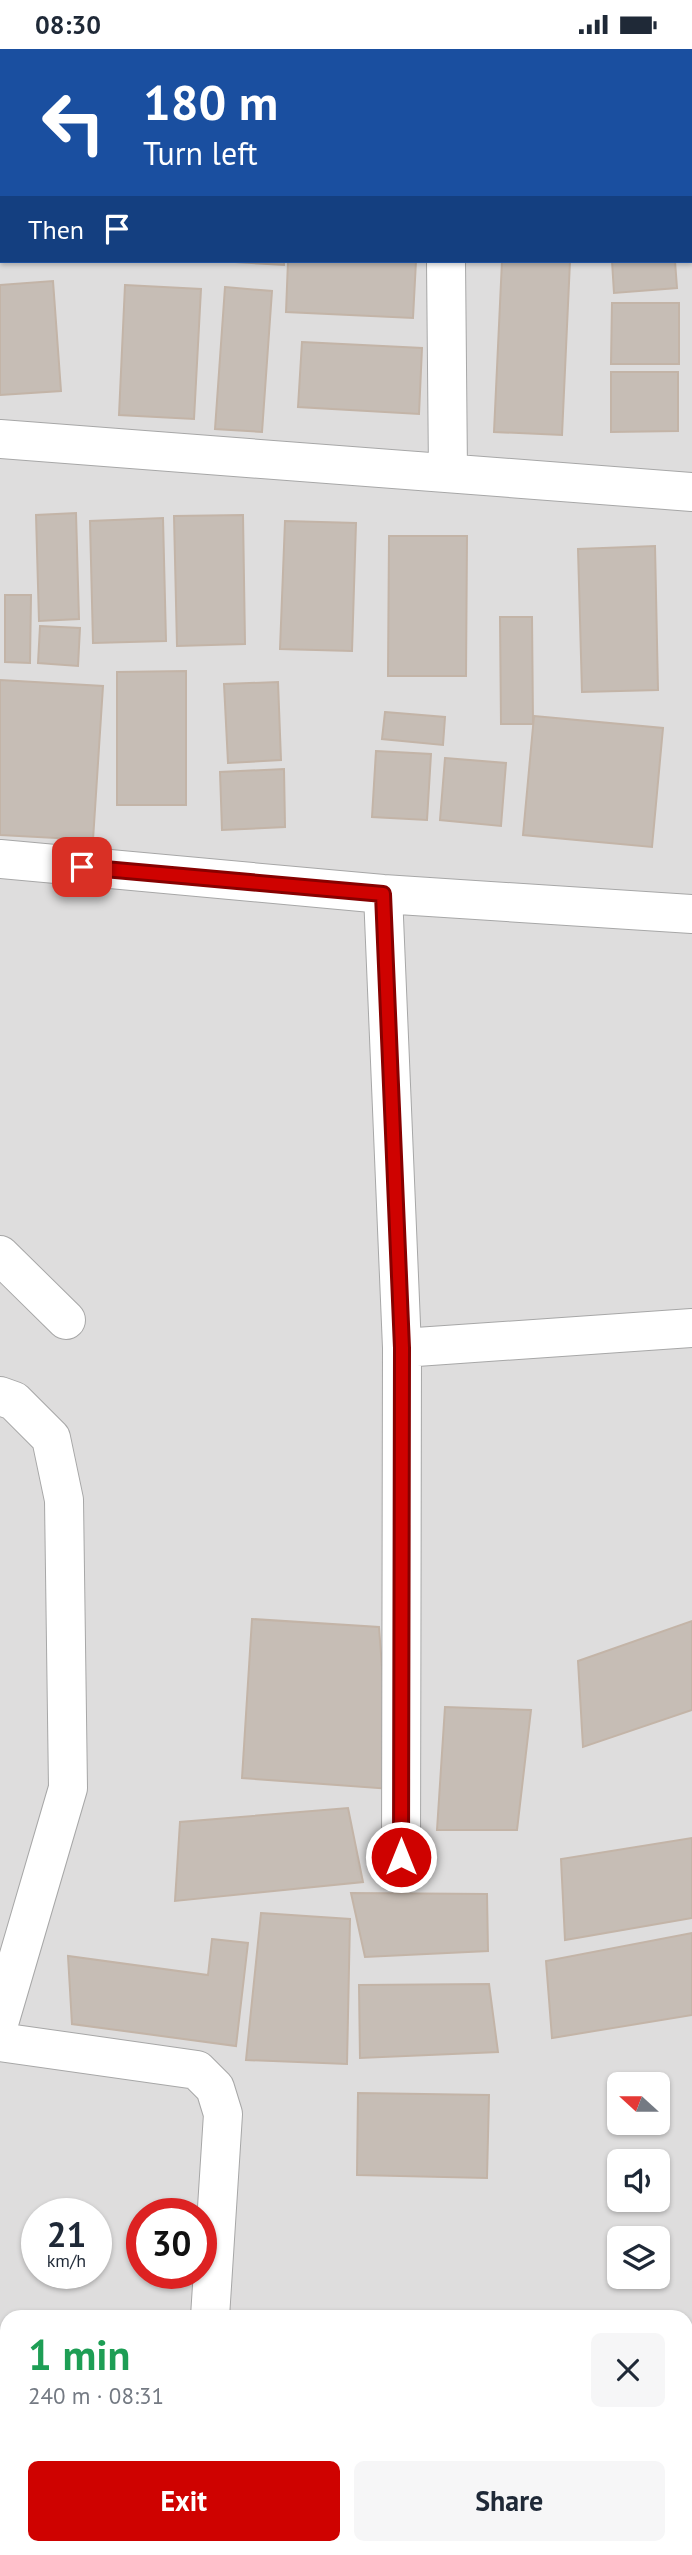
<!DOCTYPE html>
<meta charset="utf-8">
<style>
body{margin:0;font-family:"PT Sans",sans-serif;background:#f6f6f7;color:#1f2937;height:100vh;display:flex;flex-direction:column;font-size:26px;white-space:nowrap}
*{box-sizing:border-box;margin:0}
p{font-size:23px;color:#747a83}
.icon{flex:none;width:38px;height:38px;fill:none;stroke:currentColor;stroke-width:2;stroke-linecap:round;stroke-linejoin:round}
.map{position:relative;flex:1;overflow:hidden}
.side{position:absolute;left:0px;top:2261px;width:693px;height:245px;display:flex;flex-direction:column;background:#fff;border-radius:21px 21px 0 0;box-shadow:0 2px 5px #0004}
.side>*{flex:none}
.top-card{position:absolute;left:0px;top:0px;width:693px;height:214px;box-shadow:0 2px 5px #0004;background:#1a4fa0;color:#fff;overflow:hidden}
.needle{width:46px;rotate:291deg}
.buttons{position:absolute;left:607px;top:2023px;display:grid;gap:14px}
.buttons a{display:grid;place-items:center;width:63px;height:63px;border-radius:10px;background:#fff;box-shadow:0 2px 5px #0004;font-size:35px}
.speed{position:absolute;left:21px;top:2149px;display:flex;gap:14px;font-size:35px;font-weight:700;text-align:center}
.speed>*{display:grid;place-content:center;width:91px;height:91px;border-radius:50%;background:#fff;box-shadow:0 2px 5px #0004;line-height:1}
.speed small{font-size:18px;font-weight:400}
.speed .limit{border:10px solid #d22;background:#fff;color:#111}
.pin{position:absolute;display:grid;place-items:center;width:60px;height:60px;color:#fff;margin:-30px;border-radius:14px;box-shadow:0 4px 10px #0006}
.me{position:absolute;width:77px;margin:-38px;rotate:0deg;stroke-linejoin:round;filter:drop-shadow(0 0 5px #0008)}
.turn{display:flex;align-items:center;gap:24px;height:147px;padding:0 28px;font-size:32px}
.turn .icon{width:91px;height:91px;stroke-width:2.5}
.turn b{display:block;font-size:49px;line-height:60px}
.then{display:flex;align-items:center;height:66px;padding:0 28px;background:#0003;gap:14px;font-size:26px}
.round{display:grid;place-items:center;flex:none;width:74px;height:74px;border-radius:10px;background:#f6f6f7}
.headline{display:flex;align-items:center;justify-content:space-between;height:119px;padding:0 28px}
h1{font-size:42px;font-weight:700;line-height:52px;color:#1e9e55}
.action{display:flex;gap:14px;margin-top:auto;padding:14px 28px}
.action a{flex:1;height:80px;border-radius:10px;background:#cf0200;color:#fff;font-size:28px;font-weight:700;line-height:80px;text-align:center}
.action a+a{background:#f6f6f7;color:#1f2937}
.status{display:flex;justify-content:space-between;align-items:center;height:49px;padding:0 35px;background:#fff;direction:ltr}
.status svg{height:19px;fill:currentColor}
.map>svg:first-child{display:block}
.residential{fill:#dedddd;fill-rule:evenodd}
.building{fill:#c6bdb5;stroke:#c3b4a7;stroke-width:2}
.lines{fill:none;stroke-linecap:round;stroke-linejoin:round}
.minor-casing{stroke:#a7a7a7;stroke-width:40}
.minor{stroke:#fff;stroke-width:38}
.route-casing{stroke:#870100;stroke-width:18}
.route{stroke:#cf0200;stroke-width:12}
</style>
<div class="status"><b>08:30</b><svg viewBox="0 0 49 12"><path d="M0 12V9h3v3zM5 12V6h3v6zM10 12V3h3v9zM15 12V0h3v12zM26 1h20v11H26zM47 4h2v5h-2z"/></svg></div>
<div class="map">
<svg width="692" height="2506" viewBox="0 0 692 2506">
<rect width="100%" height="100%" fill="#f1ede6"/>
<path class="residential" d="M0,0H692V2506H0ZM2,2H691V212H2ZM620,2035H658V2074H620ZM620,2112H658V2151H620ZM37,2165H96V2224H37ZM142,2165H201V2224H142ZM620,2189H658V2228H620ZM7,2268H686V2499H7Z"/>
<path class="building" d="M0,0H64V2H2L0,11Z
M197,0H273L250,2Z
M321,0H402V2H321Z
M506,0H562L506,2Z
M0,43H2L0,117Z
M0,136H2L0,212Z
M218,212H284V216Z
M288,212H416L413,269L286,263Z
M502,212H570L562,386L494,383Z
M612,212H675L677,239L614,244Z
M53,232L61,342L0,346V236Z
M125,236L201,240L194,370L119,366Z
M225,238L272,242L262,383L215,380Z
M612,254H679V315H611Z
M302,293L422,299L419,365L298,358Z
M611,323H678V382L611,383Z
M76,464L79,570L39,572L36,466Z
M243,466L245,595L177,597L174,467Z
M163,469L166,592L93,594L90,472Z
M285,472L356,474L352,602L280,600Z
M389,487H467L466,627H388Z
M655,497L658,641L582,643L578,500Z
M5,546H31L30,614L5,613Z
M500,568H532L533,675H501Z
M40,577L80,579L78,617L38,614Z
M186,622V756H117V623Z
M0,631L103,637L93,791L0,786Z
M278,633L281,711L228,714L224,635Z
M385,663L445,668L443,696L382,690Z
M534,667L663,679L652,798L523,786Z
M376,702L431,705L427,771L372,768Z
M445,709L506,714L501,777L440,771Z
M284,720L285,778L222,781L220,723Z
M252,1570L379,1578L391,1740L242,1729Z
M692,1572V1661L583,1698L578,1612Z
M445,1658L531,1661L517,1781H437Z
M348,1759L363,1833L175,1852L180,1773Z
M692,1789V1869L565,1891L561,1810Z
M351,1844L487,1845L488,1902L365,1908Z
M261,1864L350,1870L347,2015L246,2011Z
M692,1884V1966L552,1989L546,1912Z
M212,1890L248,1894L236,1997L72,1975L68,1907L208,1926Z
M489,1935L498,2003L360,2009L359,1936Z
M358,2044L489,2046L487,2129L357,2126Z"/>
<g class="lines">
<g class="minor-casing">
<path id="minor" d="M444,0V2
M446,212L448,424
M0,390L692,443
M0,810L383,845L692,865
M383,845L402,1299L401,1808
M0,1206L66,1271
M402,1299L692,1279
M0,1347L14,1352L51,1389L64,1451L68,1739L0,1971
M0,1993L197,2021L215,2039L223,2065L210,2268
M194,2506L195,2499"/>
</g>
<use href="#minor" class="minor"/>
</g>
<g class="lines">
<g class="route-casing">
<path id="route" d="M82,818L383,845L402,1299L401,1808"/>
</g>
<use href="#route" class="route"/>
</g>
</svg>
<div class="buttons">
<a><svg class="needle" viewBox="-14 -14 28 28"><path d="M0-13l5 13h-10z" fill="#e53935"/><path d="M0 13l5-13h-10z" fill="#747a83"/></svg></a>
<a><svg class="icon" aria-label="sound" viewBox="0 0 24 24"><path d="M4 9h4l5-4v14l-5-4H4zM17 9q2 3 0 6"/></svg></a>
<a><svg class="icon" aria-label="layers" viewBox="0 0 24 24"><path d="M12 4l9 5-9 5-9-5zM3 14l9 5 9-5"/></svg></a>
</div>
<div class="speed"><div>21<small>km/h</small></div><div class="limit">30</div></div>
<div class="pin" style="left:82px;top:818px;background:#d93025"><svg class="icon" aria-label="arrive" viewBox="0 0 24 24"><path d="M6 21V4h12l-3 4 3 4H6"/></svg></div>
<svg class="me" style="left:401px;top:1808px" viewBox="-20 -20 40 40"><circle r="17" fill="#cf0200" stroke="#fff" stroke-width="3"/><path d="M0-11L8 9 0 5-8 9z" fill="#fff"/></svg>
<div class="top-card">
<div class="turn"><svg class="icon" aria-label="left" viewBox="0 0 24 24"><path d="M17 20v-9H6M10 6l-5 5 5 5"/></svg><div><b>180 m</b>Turn left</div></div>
<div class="then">Then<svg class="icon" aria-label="arrive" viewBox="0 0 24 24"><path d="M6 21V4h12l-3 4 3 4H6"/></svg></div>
</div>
<section class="side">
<div class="headline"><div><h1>1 min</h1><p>240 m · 08:31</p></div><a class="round"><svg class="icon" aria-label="close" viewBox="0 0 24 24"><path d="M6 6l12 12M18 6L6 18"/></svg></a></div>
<div class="action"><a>Exit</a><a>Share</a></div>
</section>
</div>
